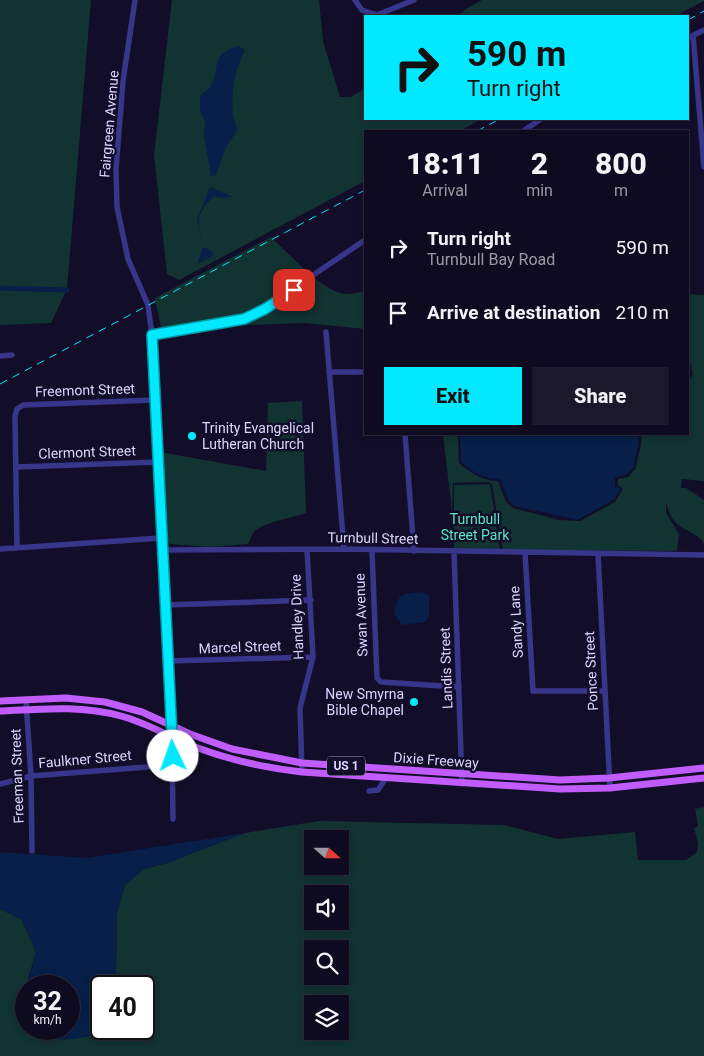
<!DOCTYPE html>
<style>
body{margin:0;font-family:Roboto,sans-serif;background:#1c182c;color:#f1f3f6;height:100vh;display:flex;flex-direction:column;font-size:19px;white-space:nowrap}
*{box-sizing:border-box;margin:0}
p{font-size:16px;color:#9b9aa4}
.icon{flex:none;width:28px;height:28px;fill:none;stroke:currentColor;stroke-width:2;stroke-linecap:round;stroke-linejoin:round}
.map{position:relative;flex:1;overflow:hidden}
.sheet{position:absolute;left:364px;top:130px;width:325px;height:305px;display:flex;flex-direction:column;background:#0e0a1f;border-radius:0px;box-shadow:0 2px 8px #0003,0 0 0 1px #2e2b3d}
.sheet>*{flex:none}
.banner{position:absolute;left:364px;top:15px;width:325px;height:105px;border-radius:0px;box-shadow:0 2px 8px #0003,0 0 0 1px #2e2b3d;background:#02e8ff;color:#111;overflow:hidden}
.needle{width:32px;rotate:111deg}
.fabs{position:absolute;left:304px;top:830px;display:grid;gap:10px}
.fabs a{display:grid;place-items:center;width:45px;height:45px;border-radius:0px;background:#0e0a1f;box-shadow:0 2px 8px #0003,0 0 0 1px #2e2b3d;font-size:25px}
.speed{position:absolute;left:15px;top:975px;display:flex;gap:10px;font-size:25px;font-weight:700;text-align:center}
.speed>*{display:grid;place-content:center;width:65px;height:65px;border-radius:50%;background:#0e0a1f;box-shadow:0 2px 8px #0003,0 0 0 1px #2e2b3d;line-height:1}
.speed small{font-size:12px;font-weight:400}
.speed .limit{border:2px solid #111;border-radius:8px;background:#fff;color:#111}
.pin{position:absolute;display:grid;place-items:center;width:42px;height:42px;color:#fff;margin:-21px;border-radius:10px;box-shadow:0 2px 8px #0006}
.me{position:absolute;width:55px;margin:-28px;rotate:357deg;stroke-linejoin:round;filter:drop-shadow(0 0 4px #0008)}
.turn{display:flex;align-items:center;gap:18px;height:105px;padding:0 20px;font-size:22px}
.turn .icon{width:65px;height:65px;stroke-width:2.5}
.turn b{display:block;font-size:35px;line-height:42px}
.eta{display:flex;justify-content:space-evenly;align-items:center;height:85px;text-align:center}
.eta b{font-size:30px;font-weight:800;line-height:35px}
.cta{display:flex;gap:10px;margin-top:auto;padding:10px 20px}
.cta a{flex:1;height:58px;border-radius:0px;background:#02e8ff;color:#111;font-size:20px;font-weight:800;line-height:58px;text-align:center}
.cta a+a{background:#1c182c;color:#f1f3f6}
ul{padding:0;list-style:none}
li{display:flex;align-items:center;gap:15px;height:65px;padding:0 20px}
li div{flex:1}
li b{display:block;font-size:19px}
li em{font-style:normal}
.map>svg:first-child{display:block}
.green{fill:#113332;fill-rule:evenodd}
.water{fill:#071f49}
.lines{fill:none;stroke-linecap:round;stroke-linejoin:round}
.canal{stroke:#071f49;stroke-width:5}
.minor{stroke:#38368b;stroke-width:5.5}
.major{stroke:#c15dff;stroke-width:7}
.rail{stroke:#02e8ff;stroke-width:1;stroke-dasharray:8 6;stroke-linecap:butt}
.route-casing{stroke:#0197a6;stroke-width:12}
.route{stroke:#02e8ff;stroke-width:9}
.poi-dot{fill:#02e8ff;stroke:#120e29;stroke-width:2}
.labels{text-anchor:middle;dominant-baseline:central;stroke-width:5;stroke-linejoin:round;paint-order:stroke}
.shield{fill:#120e29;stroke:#9e9abf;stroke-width:1}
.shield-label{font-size:12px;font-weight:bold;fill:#dad6ff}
.street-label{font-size:14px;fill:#dad6ff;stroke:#120e29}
.poi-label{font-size:14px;fill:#dad6ff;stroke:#120e29;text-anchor:start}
.park-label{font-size:14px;fill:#59e8c3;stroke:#120e29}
</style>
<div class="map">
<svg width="704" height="1056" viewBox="0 0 704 1056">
<rect width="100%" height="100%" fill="#120e29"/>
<path class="green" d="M0,0H91L67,289L51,323L0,325Z
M172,0H319L323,41L340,97H351L365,88V119H482L459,131H365V181L179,280L167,274L154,155Z
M482,0H704V1L675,16H457L466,9Z
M271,237L310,275C294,286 279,299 262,308C232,323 194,327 161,328L155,298Z
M314,278C336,292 339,298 365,291V329L304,323L217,326L245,321L267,311Z
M688,294L704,295V481L682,479L681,488H686L704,500V544C694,526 673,535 666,502V513L679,534L677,551L503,550L492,484L489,482L453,483L452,511L443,434H458L459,463C470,473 483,481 498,481L506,502L513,508L559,520L580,521L615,502L623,489L618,485V479L628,477L636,468C637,456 643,446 641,434H688V382L693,374L691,365L688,360Z
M302,401L306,513C293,517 259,524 253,533C251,536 250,541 248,544L210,547L170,544L164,534L160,452L266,471L268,403Z
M490,484L500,550H454V485Z
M704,807V1056H0V909L22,920L36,952L26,986L23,1018L26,1022V1029H34L40,1034L93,1035L101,1016V1029H144V986H111L116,972L117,912L125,885L144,869L167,863L245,833L319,821L504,825L558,839L635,832L638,860H686L697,852L698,843L694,828L698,826L695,809ZM312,839H340V866H312ZM312,894H340V921H312ZM312,949H340V976H312ZM312,1004H340V1031H312Z"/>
<path class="water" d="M238,46L245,50C234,71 231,91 233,115C234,121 237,125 237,131L226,147L216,175L211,176L204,136L205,121L200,111V96C203,91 208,92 211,86C221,65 210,55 238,46Z
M210,187L234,197L221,198L214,196C207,203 198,212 199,224C199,229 202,235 202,239L197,220Z
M203,247L212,251L213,256L197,264Z
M460,434H638C640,446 635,455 634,467L626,475L615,477V486L621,489L613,500L578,520L514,506C506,499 505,487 499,479C484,479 472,472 461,462Z
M421,592L429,595V617L425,622L402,625L394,613C399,592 402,594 421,592Z
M245,833L167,863L144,869L125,885L117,912L116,972L111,986H101V1016L93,1035C73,1040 50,1044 34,1029H69V986H27L36,952L22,920L0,909V852L86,858Z"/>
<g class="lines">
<path class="canal" d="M0,288L67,290"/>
<path class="minor" d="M135,0L123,81L116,169L117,207L128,259L148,305L152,335L172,746L173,819
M355,0L362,10L377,15L414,0
M693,35L704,167
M688,38L704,30
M523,131L541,119
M326,332L344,549
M152,335L244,319L257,313L365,240
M0,356L12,355
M329,372H365
M405,434L414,551
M17,467L158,462
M17,548L15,416L17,409L23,405L154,400
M0,549L161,538
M162,550L344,549L704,555
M372,551L377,678L381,682L459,687
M454,552L462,784
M525,552L533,691H605
M598,553L610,788
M165,605L311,600
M168,661L313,657
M26,700L31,776L32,851
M302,772L300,708L313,657L307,549
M0,784L31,776L173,765
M369,791L378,790L386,778"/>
<path class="major" d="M0,701L66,698L105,702L142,712L190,734L232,749L302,763L560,780L609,778L704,768
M0,711C41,709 81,705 121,716C147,723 170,737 195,747C230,760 265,768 302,772L560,789L610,788L704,778"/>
<path class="rail" d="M688,20L704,11
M477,131L500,119
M0,384L365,190"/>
</g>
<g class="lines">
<g class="route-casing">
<path id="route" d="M173,756L152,335L244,319L265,309L294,290"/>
</g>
<use href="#route" class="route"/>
</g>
<g class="poi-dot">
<circle cx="192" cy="436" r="5"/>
<circle cx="414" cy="702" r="5"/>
</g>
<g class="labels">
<rect class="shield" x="327" y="756.5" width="38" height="19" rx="4"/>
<g class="shield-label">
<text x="346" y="766">US 1</text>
</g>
<g class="street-label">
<text transform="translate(109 124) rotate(-85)">Fairgreen Avenue</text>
<text transform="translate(85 390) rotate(-2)">Freemont Street</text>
<text transform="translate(87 452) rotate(-2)">Clermont Street</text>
<text transform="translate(373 538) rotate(1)">Turnbull Street</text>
<text transform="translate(361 615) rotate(-92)">Swan Avenue</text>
<text transform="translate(297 617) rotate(-92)">Handley Drive</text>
<text transform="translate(516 622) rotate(-93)">Sandy Lane</text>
<text transform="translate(240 647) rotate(-2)">Marcel Street</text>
<text transform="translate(446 668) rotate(-92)">Landis Street</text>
<text transform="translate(591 671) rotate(-93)">Ponce Street</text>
<text transform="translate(85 759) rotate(-5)">Faulkner Street</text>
<text transform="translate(436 760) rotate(4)">Dixie Freeway</text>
<text transform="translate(17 776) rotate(-92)">Freeman Street</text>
</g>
<g class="poi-label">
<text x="202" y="428">Trinity Evangelical<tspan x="202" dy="16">Lutheran Church</tspan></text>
<text x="404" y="694" text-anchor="end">New Smyrna<tspan x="404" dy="16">Bible Chapel</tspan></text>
</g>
<g class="park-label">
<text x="475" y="519">Turnbull<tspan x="475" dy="16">Street Park</tspan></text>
</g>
</g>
</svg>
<div class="fabs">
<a><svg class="needle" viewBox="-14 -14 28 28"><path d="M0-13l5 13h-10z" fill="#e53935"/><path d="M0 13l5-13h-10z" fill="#9b9aa4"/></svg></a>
<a><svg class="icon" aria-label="sound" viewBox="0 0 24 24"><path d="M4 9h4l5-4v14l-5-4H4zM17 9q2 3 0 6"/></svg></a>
<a><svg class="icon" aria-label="search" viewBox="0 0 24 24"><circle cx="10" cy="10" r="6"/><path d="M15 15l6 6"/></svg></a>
<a><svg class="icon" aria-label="layers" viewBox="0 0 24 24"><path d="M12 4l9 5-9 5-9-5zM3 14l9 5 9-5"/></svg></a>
</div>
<div class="speed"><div>32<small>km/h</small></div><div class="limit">40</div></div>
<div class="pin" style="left:294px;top:290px;background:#d93025"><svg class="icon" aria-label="arrive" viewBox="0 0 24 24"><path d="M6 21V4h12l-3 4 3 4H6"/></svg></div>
<svg class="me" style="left:173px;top:756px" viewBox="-20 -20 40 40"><circle r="19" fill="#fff"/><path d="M0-13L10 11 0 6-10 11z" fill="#02e8ff"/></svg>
<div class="banner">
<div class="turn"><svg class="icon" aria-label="right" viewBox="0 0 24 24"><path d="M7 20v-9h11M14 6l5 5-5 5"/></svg><div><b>590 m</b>Turn right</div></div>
</div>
<section class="sheet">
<div class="eta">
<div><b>18:11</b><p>Arrival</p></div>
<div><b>2</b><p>min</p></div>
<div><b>800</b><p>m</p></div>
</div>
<ul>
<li><svg class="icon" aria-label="right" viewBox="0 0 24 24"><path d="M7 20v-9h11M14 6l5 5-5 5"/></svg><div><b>Turn right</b><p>Turnbull Bay Road</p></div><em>590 m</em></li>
<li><svg class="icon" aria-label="arrive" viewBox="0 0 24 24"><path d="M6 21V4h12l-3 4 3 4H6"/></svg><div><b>Arrive at destination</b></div><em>210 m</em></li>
</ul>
<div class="cta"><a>Exit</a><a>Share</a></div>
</section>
</div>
